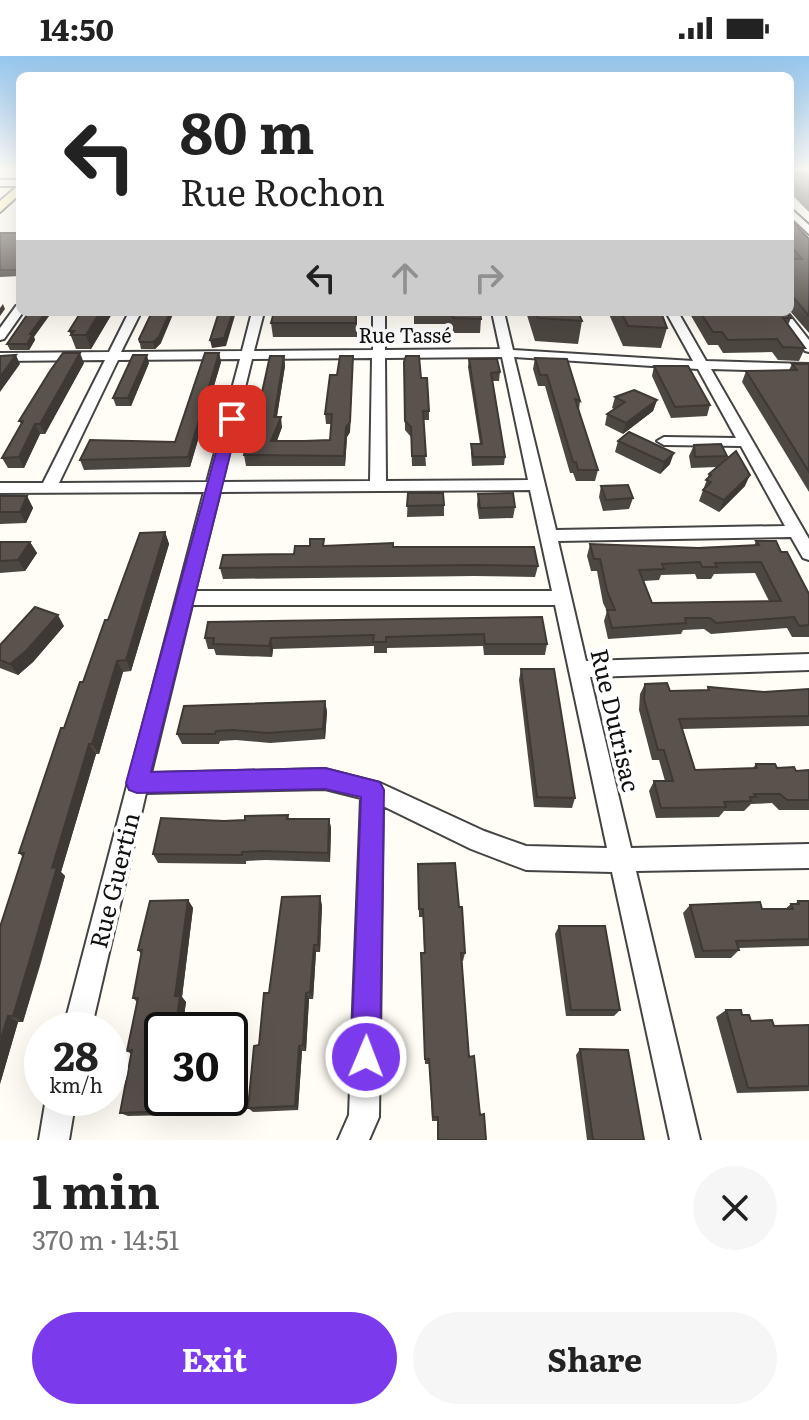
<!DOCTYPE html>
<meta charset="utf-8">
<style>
body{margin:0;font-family:Literata,serif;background:#f6f6f6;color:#222;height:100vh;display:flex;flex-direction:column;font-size:30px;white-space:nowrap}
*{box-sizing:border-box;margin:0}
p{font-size:26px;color:#767676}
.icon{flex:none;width:44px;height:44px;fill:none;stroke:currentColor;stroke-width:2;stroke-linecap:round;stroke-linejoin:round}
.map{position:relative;height:1084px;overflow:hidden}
.sheet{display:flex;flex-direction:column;background:#fff;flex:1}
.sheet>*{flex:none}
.top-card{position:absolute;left:16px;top:16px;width:778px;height:244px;border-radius:12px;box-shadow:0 8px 32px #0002;background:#fff;color:#222;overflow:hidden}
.speed{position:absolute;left:24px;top:956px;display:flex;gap:16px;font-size:40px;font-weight:700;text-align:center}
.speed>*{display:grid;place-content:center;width:104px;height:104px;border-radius:50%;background:#fff;box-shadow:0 8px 32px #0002;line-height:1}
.speed small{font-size:20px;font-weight:400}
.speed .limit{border:4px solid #111;border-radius:12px;background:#fff;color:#111}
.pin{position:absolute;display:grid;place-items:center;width:68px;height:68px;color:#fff;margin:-34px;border-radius:16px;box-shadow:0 4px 12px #0006}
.me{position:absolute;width:88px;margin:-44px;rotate:1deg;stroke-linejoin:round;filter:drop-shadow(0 0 6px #0008)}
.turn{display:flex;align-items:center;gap:28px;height:168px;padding:0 32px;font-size:36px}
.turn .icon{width:104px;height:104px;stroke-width:2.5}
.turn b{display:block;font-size:56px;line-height:68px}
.lanes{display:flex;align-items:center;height:76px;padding:0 32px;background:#0003;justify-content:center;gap:40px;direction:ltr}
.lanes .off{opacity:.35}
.round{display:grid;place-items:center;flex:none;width:84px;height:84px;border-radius:42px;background:#f6f6f6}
.summary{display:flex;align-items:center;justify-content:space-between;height:136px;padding:0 32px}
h1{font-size:48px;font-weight:700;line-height:60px}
.button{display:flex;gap:16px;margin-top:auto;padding:16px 32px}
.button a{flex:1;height:92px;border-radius:48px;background:#7c3aed;color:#fff;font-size:32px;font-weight:700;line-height:92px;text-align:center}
.button a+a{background:#f6f6f6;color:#222}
.status{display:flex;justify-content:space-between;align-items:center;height:56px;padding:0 40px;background:#fff;direction:ltr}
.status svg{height:22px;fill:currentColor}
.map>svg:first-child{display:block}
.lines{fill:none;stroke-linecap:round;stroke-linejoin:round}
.street-casing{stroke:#444;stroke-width:4}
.secondary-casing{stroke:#333;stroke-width:4}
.street{fill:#fff;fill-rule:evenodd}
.secondary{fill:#fff6b0;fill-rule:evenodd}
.wall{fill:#4d4742;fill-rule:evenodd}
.shaded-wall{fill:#3f3936}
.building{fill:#5a524d;stroke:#3f3936;stroke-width:2;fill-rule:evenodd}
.route{fill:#7c3aed;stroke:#51269a;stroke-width:2}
.labels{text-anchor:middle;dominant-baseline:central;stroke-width:8;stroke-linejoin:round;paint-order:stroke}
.far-street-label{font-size:20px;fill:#111;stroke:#fff}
.street-label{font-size:24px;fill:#111;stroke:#fff}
</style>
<div class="status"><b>14:50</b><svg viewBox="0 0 49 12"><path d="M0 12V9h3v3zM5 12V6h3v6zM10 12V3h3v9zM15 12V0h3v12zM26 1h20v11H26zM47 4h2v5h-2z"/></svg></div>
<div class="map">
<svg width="809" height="1084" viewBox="0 0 809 1084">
<rect width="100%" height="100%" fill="#fffdf5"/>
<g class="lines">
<g class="street-casing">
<path id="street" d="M0,124H20V130H0Z
M790,152L809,169V178L790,160Z
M20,249V256H23L4,283L0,284V272L16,250Z
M129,256H141L121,296L242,295L252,256H264L254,295L373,294V256H385V294L500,293L492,256H504L513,294L693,305L666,256H678L706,305L809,308V316L711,313L809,483V504L803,502L791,481L558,485L586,605L809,598V614L590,621L631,792L809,788V812L636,815L700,1084H670L612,816L526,814L471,793L383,750L379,1061L369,1084H338L349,1059L361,742L325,733L146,737L91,974H63L204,436L0,437V427H43L105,304L0,305V297L109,296ZM502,301L528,424L386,425L385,302ZM514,301L698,313L736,382L664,381L657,385L664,389L741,390L785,470L556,474ZM372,302L370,425L222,426L252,303ZM240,303L207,426L59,427L118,304ZM530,434L552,535H195L220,436ZM192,549H555L607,792L526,790L484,775L380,727L325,713L151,717Z
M775,256H787L809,284V296L805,295Z
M46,1042H76L69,1084H39Z"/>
</g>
<g class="secondary-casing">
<path id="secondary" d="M20,128V138L0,156V145Z"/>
</g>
<use href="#street" class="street"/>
<use href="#secondary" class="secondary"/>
</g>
<path class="wall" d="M790,113H809V118L794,119H809V156L790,137Z
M790,163L809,183V277L790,255Z
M0,177H20V220L0,221Z
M81,256H113L91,293H76L69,275Z
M357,256V281H273L271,267Z
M414,256H480L481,263L480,277H452L451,268H414Z
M526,256H578L582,265L578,288L535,285Z
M608,256H661L667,272L661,292L623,290Z
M690,256H786L791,262L788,269L805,292L799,305L778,304L772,296L723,297L718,289H708L690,258Z
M34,281L35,284L29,294H10L7,288Z
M139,283L161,287L155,293H141Z
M219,297L221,306L190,411L84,414L80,404L175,386Z
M284,300L285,310L277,361L282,371L277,385L330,384L331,368H326L325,358L337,319L353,300L350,376L347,381L345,410H246L244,399L251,386Z
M535,302L580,345L579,354L598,414L595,425H576L573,417H570L545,330H538L533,313Z
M469,303L500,316L499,325H493L505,401L504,409L472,410L471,397V388H480L468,311Z
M404,306L421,322L429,355V364H423L426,410H412L411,381L405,374Z
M84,307L45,378H40L24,412H8L2,402L21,368L19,365Z
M149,307L131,350H116L113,342Z
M792,308H809V436L742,326L746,315L789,314Z
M654,310L710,349L707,360L671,362L652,320Z
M615,341L657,344L653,355L623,378L605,369L607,358L614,353L612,352Z
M618,385L670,408L660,418L615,396Z
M694,389L727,400L726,404L745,430L719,456L699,445L709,418L717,411L691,412L689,400Z
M601,430L633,442L629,453L603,455L599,441Z
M408,437L444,449V460L407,461Z
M478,438L515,451L513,462L479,463L477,449Z
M0,440H27L33,452L26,467L0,468Z
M165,476L169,488L131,615L123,616L99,698H96L61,816L65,820L40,910L23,966H18L0,1028L23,801L19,797L64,672L108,564Z
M324,483V490L393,491L538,510L535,521L474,520L223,523L220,512L294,498Z
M756,485L781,496L809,538V581H792L787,572L711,578L704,573L683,574L681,578L608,583L604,565L607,555L603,547L597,515H591L587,500L590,488L698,492L754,490ZM755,517L769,545L652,547L644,525L659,524L661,519L695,518L697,523H711L714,518Z
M0,486H30L37,497L25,515L0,517Z
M542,561L547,588L545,599H484L483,590L387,592V597H374V590L273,593L272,601L216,599L214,593H208L205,582Z
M64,570L33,606L18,619L0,612V589Z
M521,613L575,742L572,752L534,751L519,624Z
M645,628L670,635L707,634L708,631L764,636L809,633V670L682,673L695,714L753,712L756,708L796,715L809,714V754H779L772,747L751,748L744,755H724L719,761L656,762L649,735L654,725H665L659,704H652L639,654L640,638Z
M325,645L327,656L325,683L270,687L236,684L220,685L219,688H182L177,678Z
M288,759L289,763H329L331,772L330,806L266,804L246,805V808L158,807L153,798L224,765L245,764Z
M418,808L459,851L465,897L463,905H462L469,1001L486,1084H437V1065H432L429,1008H425L421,904V897H424L423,861H419Z
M188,844L193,852L182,941L186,946L182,974H162V1042H176L174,1059L128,1060L120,1057L131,998L127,995L137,946L133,942L141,898L138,894Z
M798,845H809V890L739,892V894L731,902H695L683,857L690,849L785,853L791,848H795Z
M322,849L320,896H316L313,943H309L306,995H302L298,1054L253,1056L248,1052L269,937Z
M559,870L620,954L614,960H566L555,878Z
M726,954L742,959L751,965L774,970L809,969V1035L737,1037L716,961Z
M580,993L644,1084H587L576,999Z"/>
<path class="shaded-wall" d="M3,248L5,253L0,260V252Z
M46,256H52L34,281L35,284L29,294L27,288L30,278Z
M100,256H113L91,293L86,279Z
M170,256H174L161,287L155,293L153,286Z
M233,256H236L226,290L212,292L210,284Z
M80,297L84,307L45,378L40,368Z
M219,297L221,306L190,411L188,401Z
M16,299L20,308L0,336V321Z
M147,299L149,307L131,350L128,342Z
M284,300L285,310L275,371L274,361Z
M353,300L350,376L347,381L345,410L344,400L346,371Z
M657,344L653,355L623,378L626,367Z
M281,361L282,371L273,395L271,385Z
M35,368L40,378L24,412L19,401Z
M674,397L670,408L660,418L664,406Z
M750,419L745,430L719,456L724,444Z
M27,440L33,452L26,467L20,456Z
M165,476L169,488L131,615L126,604Z
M30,486L37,497L25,515L18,504Z
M58,559L64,570L33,606L18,619L10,608Z
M271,582L273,593L272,601L269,590Z
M117,605L123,616L99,698L92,688Z
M325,645L327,656L325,683L323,673Z
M89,688L96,698L61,816L65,820L23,966L13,960L52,812Z
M329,763L331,772L330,806L328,797Z
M320,840L322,849L320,896L318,889Z
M188,844L193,852L182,941L186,946L182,974H175V940Z
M314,889L316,896L313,943L310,936Z
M306,937L309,943L306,995L303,989Z
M8,960L18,966L0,1028V986Z
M299,990L302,995L298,1054L295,1050Z
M169,1042H176L174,1059L167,1055Z"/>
<path class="building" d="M790,113H792L794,119H809V141L790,123Z
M790,163L809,183V260L794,242L790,241V203H802L790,189Z
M0,177H20V214H0Z
M29,256H46L30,278H33L27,288H7Z
M81,256H100L86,279H71L74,275H69Z
M152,256H170L159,281L153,286H140L139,283Z
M213,256H233L224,282L210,284L218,259H212Z
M274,256H356V267H271Z
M452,256H480L481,263L453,262Z
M536,256H578L582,265L538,262Z
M621,256H661L667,272L628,270Z
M700,256H786L791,262H783L805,292L783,291L777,283L728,284L722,276H713Z
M63,297H80L40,368H35L19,401L2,402L23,365H19L50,315Z
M205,297H219L188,401L80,404L90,384L175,386Z
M16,299L0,321V300Z
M133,299H147L128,342H113Z
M270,300H284L274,361H281L271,385H304L330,384L332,358H325L330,319H337L340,300H353L350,366L346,371L344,400L244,399L247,386H251Z
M406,300H419L421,322H427L429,355H423L426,400H412L411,371L405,365L404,306Z
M535,302L567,303L580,345L575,343L598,414H578L576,406H573L547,319H540Z
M469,303H497L500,316L491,317L505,401H473L471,388H482Z
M792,308H809V416L746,315L797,314Z
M654,310H688L710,349L675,351Z
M634,334L657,344L626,367L607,358L625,346L615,341Z
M629,376L674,397L664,406L618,385Z
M721,388L727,400L695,401L694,389Z
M736,395L750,419L724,444L703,434L711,426L706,424L711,419L709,418Z
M628,429L633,442L606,444L601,430Z
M408,437H443L444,449L407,450Z
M513,437L515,451L480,452L478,438Z
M0,440H27L20,456H0Z
M165,476L126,604L117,605L92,688H89L52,812L57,811L30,903L13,960H8L0,986V871L24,797H19L61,672H64L80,626H83L105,564H108L140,477Z
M310,483H324L323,490L393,487V491H534L538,510L475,509L220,512L223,499L294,498L295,490H310Z
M756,485H776L781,496H787L809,538V569L799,570L794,561L716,567L710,562H685L686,567L612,572L607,554H615L607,535L600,503H594L590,488L698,492L759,489ZM700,506L702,511H717L715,507L761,506L781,545L652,547L639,514L664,513L662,508Z
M0,486H30L18,504L0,505Z
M35,551L58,559L26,595L10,608L0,604V589Z
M542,561L547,588H485L484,578L386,581V586H373L374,579L271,582L269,590L213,588L214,582H205L208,566Z
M521,613H554L575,742L537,741Z
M667,627L670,635L709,634L708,631L764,636L809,633V660L679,663L695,714L757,712L756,708H775L777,712L794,711L796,715L809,714V744H787L780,738H754L756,741H750L751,745L724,746L726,751L661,752L654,725H673L664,694H658L644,643L645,628Z
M325,645L323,673L267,677L233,674L216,675L215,678H177L184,650Z
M288,759L287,763H329L328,797L263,795L242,796V799L153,798L161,762L224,765L245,764V760Z
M455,807L459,851H462L465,897H461L469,1001L474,1000L480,1059L484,1058L486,1084H438V1061H433L429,1003H425L421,897H425L423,853H419L418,808Z
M320,840L318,889H314L310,936L306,937L303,989L299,990L295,1050L248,1052L254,990L259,989L264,937H269L282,841Z
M188,844L175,940H180L175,974H162V1042H169L167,1055L120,1057L132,994L127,995L138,942H133L142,894H138L150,845Z
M798,845H809V883L736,885L739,894L703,895L690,849L760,846L762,853H793L791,848H799Z
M559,870H605L620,954H571Z
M726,954H741L742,959H749L751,965L772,964L774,970L809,969V1030L748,1032Z
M580,993L628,994L644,1084H593Z"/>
<linearGradient id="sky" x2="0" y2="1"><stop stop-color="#95c6ee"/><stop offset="0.43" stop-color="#fffefa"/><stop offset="1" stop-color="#fffefa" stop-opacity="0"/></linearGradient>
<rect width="809" height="264" fill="url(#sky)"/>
<path class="route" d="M232,358L239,363L151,716L325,712L380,726L384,734L380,1001L376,1011L366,1016L356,1011L351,1001L361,741L325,733L137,737L129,734L126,727L225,363Z"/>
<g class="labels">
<g class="far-street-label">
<text x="405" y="278">Rue Tassé</text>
</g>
<g class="street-label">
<text transform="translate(617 664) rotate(77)">Rue Dutrisac</text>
<text transform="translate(113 824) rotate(-76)">Rue Guertin</text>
</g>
</g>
</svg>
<div class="speed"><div>28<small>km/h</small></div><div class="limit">30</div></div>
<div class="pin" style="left:232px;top:363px;background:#d93025"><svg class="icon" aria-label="arrive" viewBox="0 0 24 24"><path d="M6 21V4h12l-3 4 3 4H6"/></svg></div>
<svg class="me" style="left:366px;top:1001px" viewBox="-20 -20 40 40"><circle r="17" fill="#7c3aed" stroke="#fff" stroke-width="3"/><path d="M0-11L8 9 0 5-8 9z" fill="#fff"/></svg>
<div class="top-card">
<div class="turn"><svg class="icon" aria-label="left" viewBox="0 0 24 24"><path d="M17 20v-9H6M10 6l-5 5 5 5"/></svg><div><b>80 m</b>Rue Rochon</div></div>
<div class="lanes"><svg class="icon" aria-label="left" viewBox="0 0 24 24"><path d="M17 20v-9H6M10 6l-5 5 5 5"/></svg><svg class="icon off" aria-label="ahead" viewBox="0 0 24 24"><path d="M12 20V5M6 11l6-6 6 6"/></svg><svg class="icon off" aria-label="right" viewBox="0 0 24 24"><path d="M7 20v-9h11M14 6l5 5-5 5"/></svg></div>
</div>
</div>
<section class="sheet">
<div class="summary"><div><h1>1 min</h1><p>370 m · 14:51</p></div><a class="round"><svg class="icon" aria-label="close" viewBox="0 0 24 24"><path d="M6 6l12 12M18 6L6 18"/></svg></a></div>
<div class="button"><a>Exit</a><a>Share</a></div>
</section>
